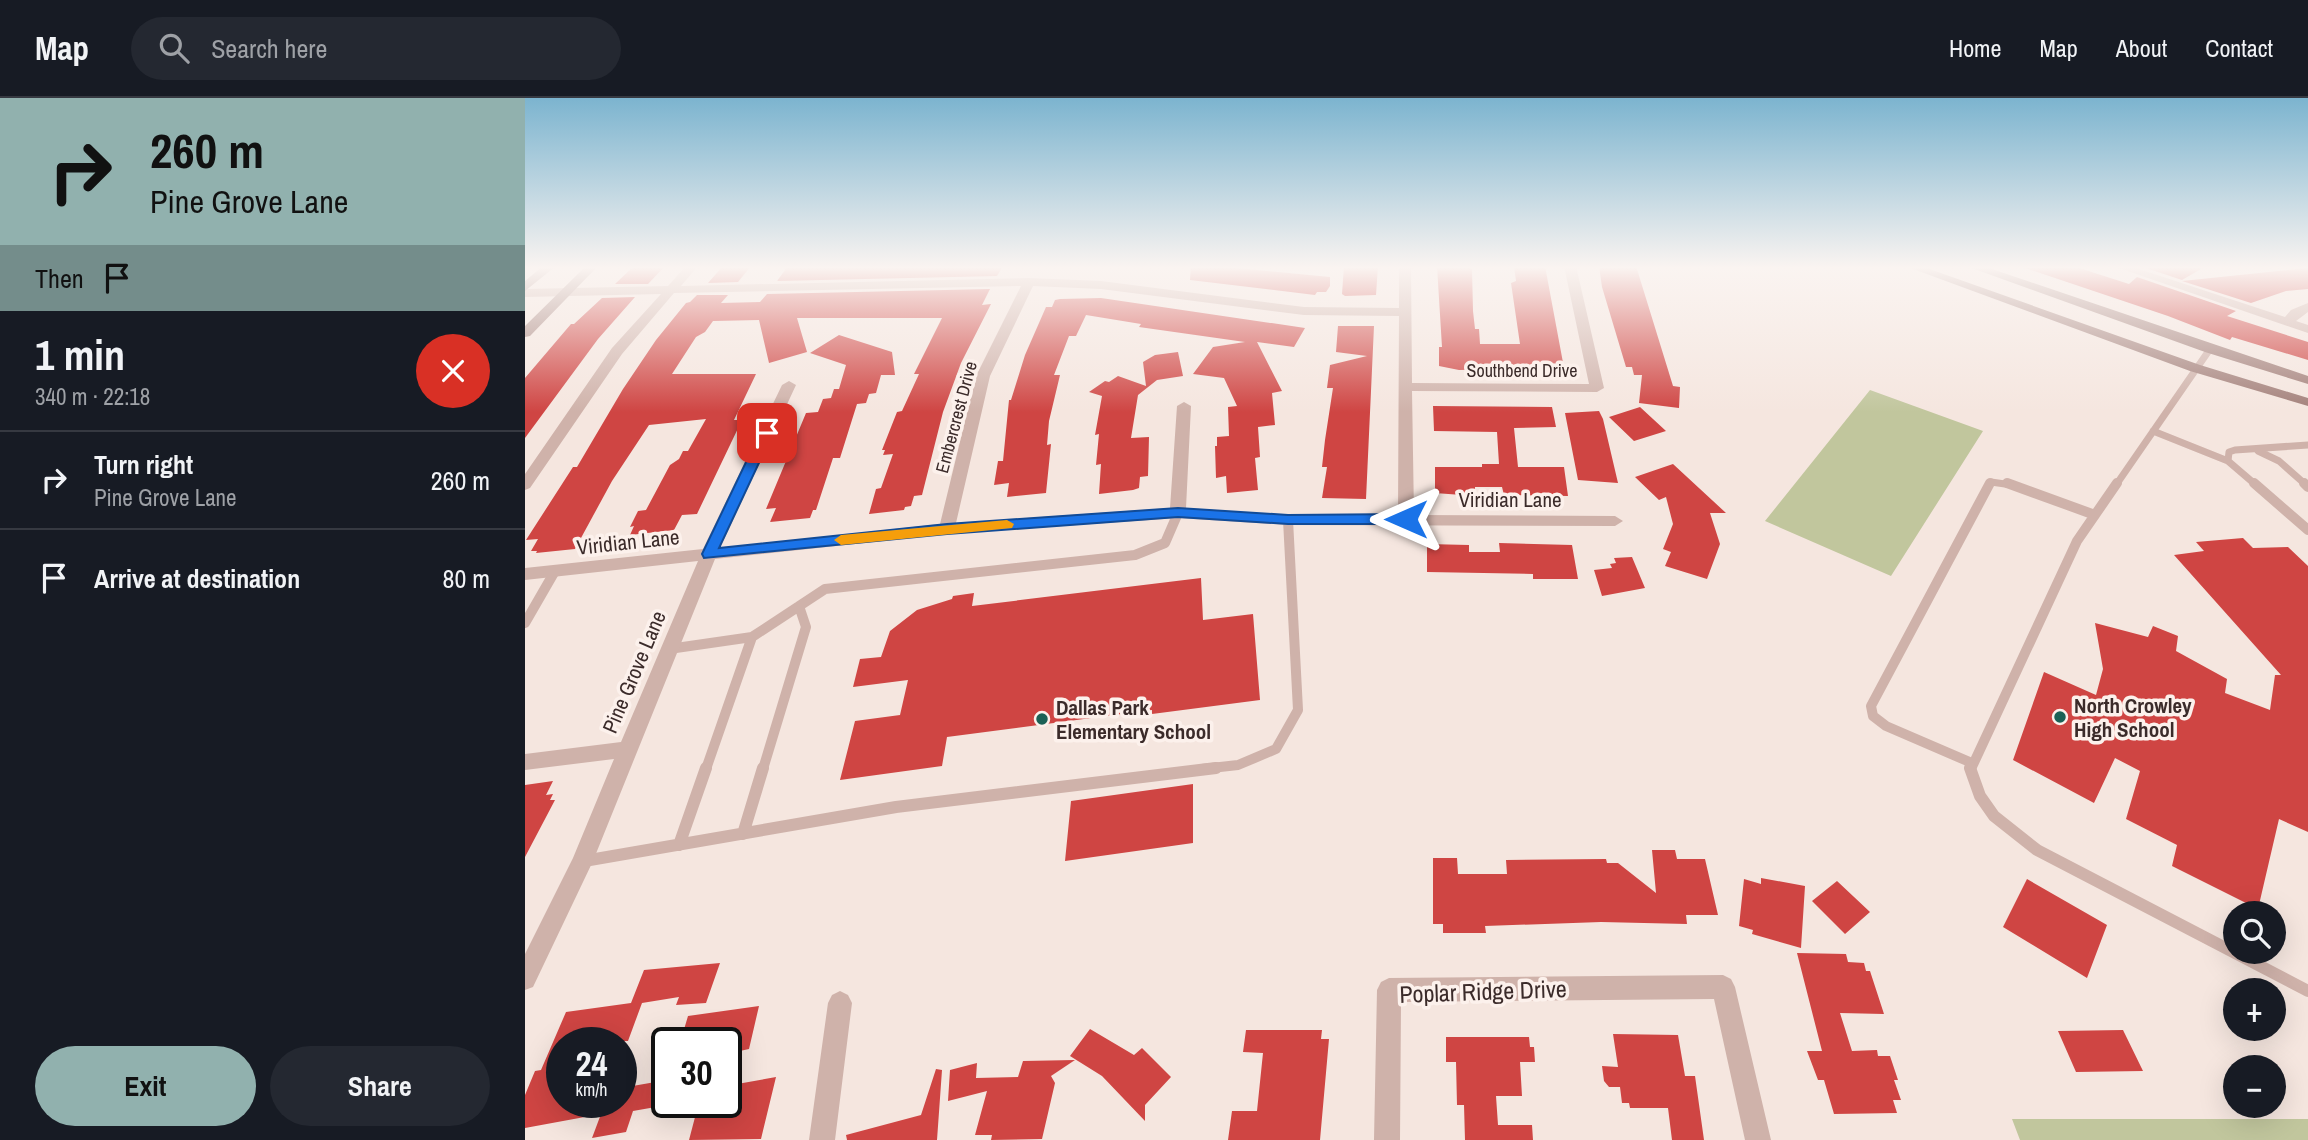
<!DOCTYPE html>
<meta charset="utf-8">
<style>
body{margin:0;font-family:"Archivo Narrow",sans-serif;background:#242831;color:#f1f3f6;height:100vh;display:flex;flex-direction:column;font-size:26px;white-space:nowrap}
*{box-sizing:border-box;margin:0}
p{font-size:23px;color:#9ea1a6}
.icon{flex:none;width:38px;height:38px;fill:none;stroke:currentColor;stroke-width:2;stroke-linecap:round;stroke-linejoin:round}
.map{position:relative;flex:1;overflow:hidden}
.details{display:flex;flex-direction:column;background:#171b24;width:525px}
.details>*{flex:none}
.guide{background:#91b1ae;color:#111;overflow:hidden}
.tools{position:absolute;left:1698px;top:803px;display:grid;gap:14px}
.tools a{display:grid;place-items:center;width:63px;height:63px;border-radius:50%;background:#171b24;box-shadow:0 7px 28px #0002;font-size:35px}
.speed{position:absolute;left:21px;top:929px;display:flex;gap:14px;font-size:35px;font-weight:700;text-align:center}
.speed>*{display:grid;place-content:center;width:91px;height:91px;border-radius:50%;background:#171b24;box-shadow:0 7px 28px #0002;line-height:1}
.speed small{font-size:18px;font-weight:400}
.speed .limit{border:4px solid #111;border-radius:10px;background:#fff;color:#111}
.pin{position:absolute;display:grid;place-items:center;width:60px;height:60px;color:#fff;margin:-30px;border-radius:14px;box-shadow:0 4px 10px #0006}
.me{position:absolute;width:77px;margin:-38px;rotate:270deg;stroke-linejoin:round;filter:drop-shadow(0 0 5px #0008)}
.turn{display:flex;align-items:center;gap:24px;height:147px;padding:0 35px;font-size:32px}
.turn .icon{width:91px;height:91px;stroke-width:2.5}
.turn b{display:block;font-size:49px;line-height:60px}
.then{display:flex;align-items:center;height:66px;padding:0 35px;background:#0003;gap:14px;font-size:26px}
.round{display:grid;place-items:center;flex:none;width:74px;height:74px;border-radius:37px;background:#242831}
.overview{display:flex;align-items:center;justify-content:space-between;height:119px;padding:0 35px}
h1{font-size:42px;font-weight:800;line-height:52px}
.button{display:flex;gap:14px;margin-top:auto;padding:14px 35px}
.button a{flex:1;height:80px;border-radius:42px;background:#91b1ae;color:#111;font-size:28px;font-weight:800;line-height:80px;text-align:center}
.button a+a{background:#242831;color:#f1f3f6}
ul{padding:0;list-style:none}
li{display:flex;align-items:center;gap:21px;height:98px;padding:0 35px;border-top:2px solid #363941}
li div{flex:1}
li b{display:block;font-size:26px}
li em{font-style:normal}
header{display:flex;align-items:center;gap:42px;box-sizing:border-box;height:98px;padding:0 35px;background:#171b24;border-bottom:2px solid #363941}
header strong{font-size:33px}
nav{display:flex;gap:38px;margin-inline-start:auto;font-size:24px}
.search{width:490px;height:63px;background:#242831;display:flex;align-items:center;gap:18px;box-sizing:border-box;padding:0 24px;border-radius:38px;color:#9ea1a6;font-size:26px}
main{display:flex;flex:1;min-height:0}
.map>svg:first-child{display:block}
.green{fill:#c1c69d}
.building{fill:#cf4543}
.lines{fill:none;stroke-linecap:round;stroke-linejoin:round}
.lane-far2{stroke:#cfb2aa;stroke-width:7}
.lane-far1{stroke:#cfb2aa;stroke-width:10}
.lane{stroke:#cfb2aa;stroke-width:12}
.street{fill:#cfb2aa;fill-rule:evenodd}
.secondary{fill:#a3807a;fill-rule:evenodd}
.route{fill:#1a73e8;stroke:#114b97;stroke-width:2}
.slow{fill:#f59e0b}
.poi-dot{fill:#1b6156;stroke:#fcf1ec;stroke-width:2.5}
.labels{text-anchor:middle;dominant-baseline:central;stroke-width:7;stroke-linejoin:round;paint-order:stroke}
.far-street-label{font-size:18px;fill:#3b2b2a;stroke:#fcf1ec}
.street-label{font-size:21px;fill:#3b2b2a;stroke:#fcf1ec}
.poi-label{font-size:21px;font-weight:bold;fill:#3b2b2a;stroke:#fcf1ec;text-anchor:start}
.near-street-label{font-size:24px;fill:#3b2b2a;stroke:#fcf1ec}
</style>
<header>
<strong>Map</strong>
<div class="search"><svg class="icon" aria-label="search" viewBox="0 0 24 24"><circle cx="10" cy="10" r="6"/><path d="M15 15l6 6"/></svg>Search here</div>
<nav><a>Home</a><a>Map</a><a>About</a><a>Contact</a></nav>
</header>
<main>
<section class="details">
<div class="guide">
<div class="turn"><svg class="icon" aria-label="right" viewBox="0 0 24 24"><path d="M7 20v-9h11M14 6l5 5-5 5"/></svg><div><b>260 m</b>Pine Grove Lane</div></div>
<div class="then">Then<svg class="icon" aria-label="arrive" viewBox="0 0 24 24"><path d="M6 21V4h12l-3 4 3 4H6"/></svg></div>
</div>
<div class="overview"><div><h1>1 min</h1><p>340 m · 22:18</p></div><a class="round" style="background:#d93025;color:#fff"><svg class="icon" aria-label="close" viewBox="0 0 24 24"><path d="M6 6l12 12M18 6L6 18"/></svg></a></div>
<ul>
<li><svg class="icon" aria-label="right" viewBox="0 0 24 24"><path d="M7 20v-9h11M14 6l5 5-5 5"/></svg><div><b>Turn right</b><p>Pine Grove Lane</p></div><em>260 m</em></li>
<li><svg class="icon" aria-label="arrive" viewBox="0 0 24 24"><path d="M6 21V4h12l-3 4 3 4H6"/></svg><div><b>Arrive at destination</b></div><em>80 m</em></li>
</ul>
<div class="button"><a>Exit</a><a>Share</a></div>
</section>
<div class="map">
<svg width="1783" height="1042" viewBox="0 0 1783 1042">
<rect width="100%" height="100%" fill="#f5e6df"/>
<path class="green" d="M1345,292L1458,333L1366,478L1240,423Z
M1487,1021H1783V1042H1495Z"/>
<path class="building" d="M109,168H140L123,186H90Z
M198,168H226L213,184L183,185Z
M263,168H478L472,178L252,183Z
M666,168H712L711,170L805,179V188L801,194H792L790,197L665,182Z
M819,168H853L851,197L820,198L817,196Z
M912,168H938L947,171L948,213L950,231H954L955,246H995L986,185L991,183L989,168H1020L1039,270L934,272L914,268V249H917Z
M1074,168H1111L1148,288L1155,289L1154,310L1114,305L1117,277H1109L1107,269H1101L1077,189Z
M1501,168H1548L1604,186L1612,179L1711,213L1702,218L1783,244V262L1707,239L1705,242L1643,218L1500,170Z
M1624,168H1681L1657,182L1621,170Z
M1783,170V191L1761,193L1726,205L1657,183Z
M465,191L457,207L466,206L436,265L418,314L397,397L389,398L386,408L380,409L379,412L344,416L351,391L356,390L368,356L358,357L360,352H357L372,314L377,313L394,276H389L417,220H272L282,254L244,265L234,222L188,223L180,234L171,239L147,276H231L209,322H217L172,416L157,417L149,432L105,437L109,428L105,429L113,413L121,412L145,367L154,361L158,353H163L181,321L124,327L87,383L50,451L11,455L12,453H6L13,441L1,442L48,369H52L98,291L131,242L161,205L165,204L172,197H203L196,205L235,204L242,196Z
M110,199L73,241L0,340V280L46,226H49L77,200Z
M576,200L780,230L769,249L732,244L757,293L747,295L750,327L733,329L735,359L730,360L733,392L702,395L701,378L691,380L690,348H692V339L704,338L703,309L712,308L699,280L668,276L688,249L720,244L614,229L616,226L561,217L551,238H544L529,277H535L524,323L522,347L526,346L521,395L482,399L484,385L469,387L473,363H478L484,302H486L500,257L521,209H527L530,202L535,201Z
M813,228H849L841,401L797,400L802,369H797L800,342L808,290H802L805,267L842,258L811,254Z
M314,237L367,254L370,277H356L351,295L344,296L341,305L332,306L315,360H308L291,412H288L285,420L245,424L251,410L241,411L281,315L293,314L298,301L306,300L309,291H314L321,267L285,255Z
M653,254L658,278L632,282L613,297L606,340L624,339L623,378L615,379L614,390L608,392L574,396L576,366L571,367L574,336L570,337L577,298L564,294L580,283L584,284L593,278L621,288L618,264L630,257Z
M908,308L1027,309L1031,329L989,330L993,369H1039L1043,398L979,397L977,389H950V398L910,395V369H957V366H974L972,334L909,333Z
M1115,309L1141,333L1109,343L1084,319Z
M1074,313L1078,321L1093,385L1053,382L1040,315Z
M1148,366L1201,415H1185L1195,446L1182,481L1140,468L1146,454L1138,451L1148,426L1141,399L1134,402L1110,379Z
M1718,440L1728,450L1763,449L1783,468V734L1754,721L1733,811L1647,768L1652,747L1601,721L1615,673L1590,660L1569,705L1488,662L1519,574L1571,597L1578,571L1570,525L1623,539L1628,528L1653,538L1651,553L1702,581L1700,595L1745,612L1750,577H1756L1649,457L1679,453L1671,444Z
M974,445L1047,447L1053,481H1008V476L902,474V446L944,447V454H975Z
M1107,459L1120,490L1077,498L1069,472L1087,470L1085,466L1091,465L1089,460Z
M676,480L678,522L728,516L735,602L627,616V612L422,639L417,668L315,682L330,623L375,617L383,582L328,589L335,561L356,559L365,533L392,512L427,501L428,498L449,495L447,508Z
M28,683L21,697L28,696L25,702H30L0,759V687Z
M668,686V745L540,763L546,703Z
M1127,752H1150L1152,761H1180L1193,817H1161L1162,826L1076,824L960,828L961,835H918V826H908V760H932L933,776H982L981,762L1081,761L1082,765H1093L1131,795Z
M1236,780L1280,788L1276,850L1227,836L1228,832L1214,828L1219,781L1236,786Z
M1502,781L1582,827L1562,880L1478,829Z
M1312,783L1345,814L1320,836L1287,803Z
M1272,855L1321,856L1323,864L1339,865L1341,873H1345L1359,916L1315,915L1327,953L1352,952L1353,958H1365L1373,982H1369L1376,1002H1368L1372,1015L1309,1016L1299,982H1293L1282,953H1297Z
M195,865L181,905L151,907L154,899L117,905L103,943L37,945V1004H96V990L142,982V1007L108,1013L101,1034L67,1040L76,1016L0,1030V997L10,973L16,972L41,914L106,905L119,872Z
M234,908L224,951L201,956V945H155L163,918Z
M565,931L609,957L617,950L646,979L620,1007V1023L577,978L545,958Z
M721,932H797L796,941H804L795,1042H703L707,1013H732L738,955L718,954Z
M1598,932L1618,973L1551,974L1533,933Z
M1088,936L1153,937L1160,978H1170L1179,1042H1147L1143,1010H1105L1104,1005H1097L1095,989H1084L1079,983L1077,968L1093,969Z
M921,939H1004L1005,949H1009L1010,964H995L997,998H971L973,1027H1007L1008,1042H940L939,1007H932L931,964H921Z
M550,962L526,978L530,985L517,1041L466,1042L467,1037H450L462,993L423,1003L425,972L452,965L451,980L493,979L498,963Z
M411,971L417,972L412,1042H322L321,1037L396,1017Z
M251,979L236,1041L164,1042L174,1004H201V988Z"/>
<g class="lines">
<path class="lane-far2" d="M1628,333L1703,363L1731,387
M1733,353L1754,363L1781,387
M1703,363L1704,354L1710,352L1783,347
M1464,387L1466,384L1487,387
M1591,387L1685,251"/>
<path class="lane-far1" d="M1482,385L1570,417
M1729,385L1783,432
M1779,385L1783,389
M0,525L30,473
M144,551L227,539L300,491L610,457L640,445L653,415
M1447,665L1361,628L1348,618L1346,608L1465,385
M181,671L227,539
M238,671L281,529L274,508
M677,671L713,667L751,651L773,612L763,422
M1446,671L1552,443L1592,385"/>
<path class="lane" d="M1445,670L1455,698L1469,718L1512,752L1783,893
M218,736L238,670
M154,747L181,670
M59,763L371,709L691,670"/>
<path class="street" d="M161,168H173L156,188L504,180L576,183L779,209L874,210V168H886L887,285L1064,286L1039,168H1051L1079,290L1072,294L887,293L889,417L1090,418L1098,423L1090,428L763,427L653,420L422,436L190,461L68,763L8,889L0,892V856L48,760L89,661L0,672V656L96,644L173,463L0,482V470L178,451L257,287L264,283L271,287L195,450L415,426L451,278L496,188L149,195L97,256L5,390L0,392V376L87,250L136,196L0,199V191L143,188ZM508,188L576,191L779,217L874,218L873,417H763L661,410L666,308L659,304L652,308L645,410L431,425L465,278Z
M1588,168H1605L1760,219L1766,212L1783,205V214L1771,223L1783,227V235Z
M1198,877L1206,881L1210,889L1246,1042H1220L1189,901L876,904L875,1042H849L852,892L856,884L864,880Z
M315,893L323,897L327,905L310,1042H284L303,905L307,897Z"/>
<path class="secondary" d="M18,168H31L0,193V183Z
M61,168H73L5,238L0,239V228Z
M1380,168H1396L1675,267L1783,300V308L1665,273Z
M1441,168H1458L1783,278V286L1680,254Z"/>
</g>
<linearGradient id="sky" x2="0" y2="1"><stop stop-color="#7cb4cf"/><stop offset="0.54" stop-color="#faf4f1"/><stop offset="1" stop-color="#faf4f1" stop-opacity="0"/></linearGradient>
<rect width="1783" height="314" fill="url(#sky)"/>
<path class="route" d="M242,331L248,335L194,450L422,426L653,410L763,417L881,416L888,421L881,426H763L653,419L422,436L179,460L177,456L235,335Z"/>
<path class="slow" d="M482,422L489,426L487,430L316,447L309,442L316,437Z"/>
<g class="poi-dot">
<circle cx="1535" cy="619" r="7"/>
<circle cx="517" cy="621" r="7"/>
</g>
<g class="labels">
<g class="far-street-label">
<text x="997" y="272">Southbend Drive</text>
<text transform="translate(431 319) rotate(-75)">Embercrest Drive</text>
</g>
<g class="street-label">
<text x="985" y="401">Viridian Lane</text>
<text transform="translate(103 444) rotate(-6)">Viridian Lane</text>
<text transform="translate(109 574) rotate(-67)">Pine Grove Lane</text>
</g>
<g class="poi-label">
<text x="1549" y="607">North Crowley<tspan x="1549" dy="24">High School</tspan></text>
<text x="531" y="609">Dallas Park<tspan x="531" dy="24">Elementary School</tspan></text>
</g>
<g class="near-street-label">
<text transform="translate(958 893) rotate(-2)">Poplar Ridge Drive</text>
</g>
</g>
</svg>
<div class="tools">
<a><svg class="icon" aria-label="search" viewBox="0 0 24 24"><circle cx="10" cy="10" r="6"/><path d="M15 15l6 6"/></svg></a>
<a>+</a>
<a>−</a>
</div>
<div class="speed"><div>24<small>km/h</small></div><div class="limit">30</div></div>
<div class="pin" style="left:242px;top:335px;background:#d93025"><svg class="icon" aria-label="arrive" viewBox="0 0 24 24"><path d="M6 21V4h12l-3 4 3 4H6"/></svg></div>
<svg class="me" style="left:881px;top:421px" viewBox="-20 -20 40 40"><path d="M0-17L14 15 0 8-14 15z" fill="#1a73e8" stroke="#fff" stroke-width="4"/></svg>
</div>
</main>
